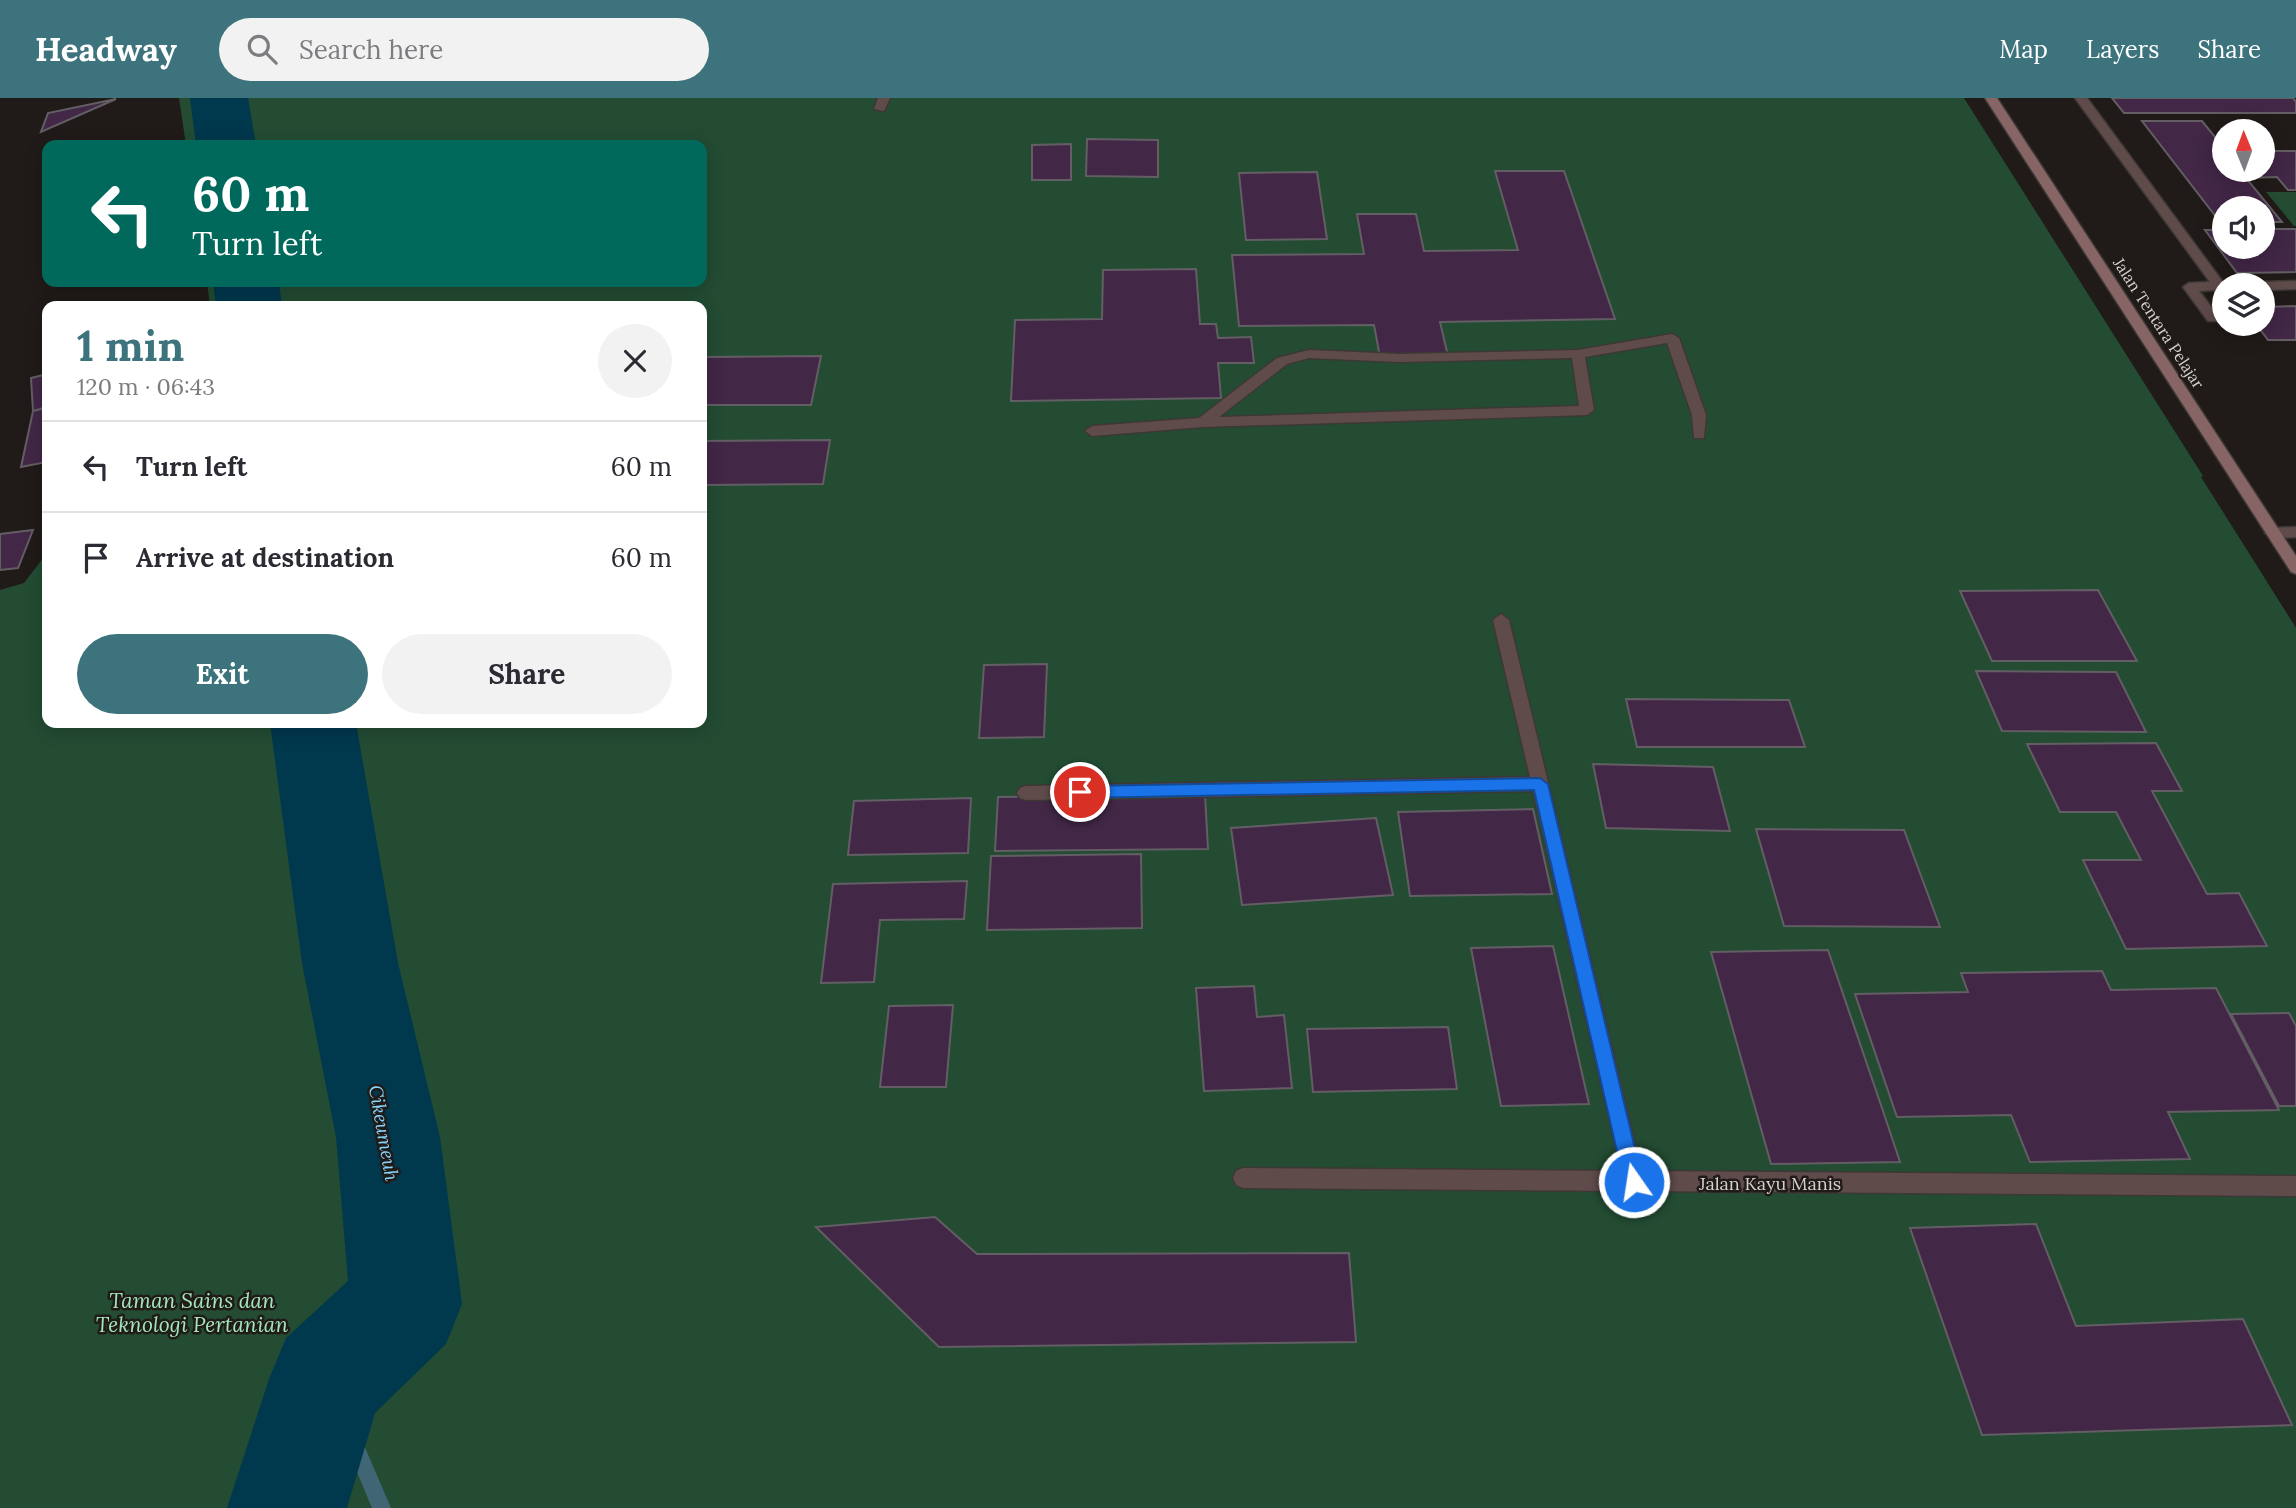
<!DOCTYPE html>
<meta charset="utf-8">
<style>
body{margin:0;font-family:Lora,serif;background:#f2f2f3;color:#2b2b33;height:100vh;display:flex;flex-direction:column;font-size:26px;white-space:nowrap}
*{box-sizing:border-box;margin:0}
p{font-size:23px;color:#7c7c81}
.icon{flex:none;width:38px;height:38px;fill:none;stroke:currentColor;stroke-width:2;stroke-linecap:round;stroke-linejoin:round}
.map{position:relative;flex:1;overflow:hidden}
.side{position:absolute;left:42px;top:203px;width:665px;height:427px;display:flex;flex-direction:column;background:#fff;border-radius:14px;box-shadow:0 4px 18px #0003}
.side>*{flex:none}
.guide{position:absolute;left:42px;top:42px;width:665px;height:147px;border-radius:14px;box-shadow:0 4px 18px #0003;background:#00695c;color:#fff;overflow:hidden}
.needle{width:46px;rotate:359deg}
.tools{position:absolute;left:2212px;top:21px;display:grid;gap:14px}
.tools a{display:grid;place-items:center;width:63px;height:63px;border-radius:50%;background:#fff;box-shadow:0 4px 18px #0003;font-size:35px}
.pin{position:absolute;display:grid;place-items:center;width:60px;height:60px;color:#fff;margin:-30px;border:4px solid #fff;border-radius:50%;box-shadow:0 2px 7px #0007}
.me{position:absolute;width:77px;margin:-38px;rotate:347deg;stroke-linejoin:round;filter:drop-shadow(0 0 5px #0008)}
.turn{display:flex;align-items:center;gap:24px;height:147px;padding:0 35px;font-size:32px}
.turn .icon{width:91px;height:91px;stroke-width:2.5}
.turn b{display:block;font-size:49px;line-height:60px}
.round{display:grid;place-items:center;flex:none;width:74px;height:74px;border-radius:37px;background:#f2f2f3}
.overview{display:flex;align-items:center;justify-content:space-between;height:119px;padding:0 35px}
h1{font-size:42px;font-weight:800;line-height:52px;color:#3d737c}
.primary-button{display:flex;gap:14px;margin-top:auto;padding:14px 35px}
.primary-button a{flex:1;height:80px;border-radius:42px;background:#3d737c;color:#fff;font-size:28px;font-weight:800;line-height:80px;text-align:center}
.primary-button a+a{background:#f2f2f3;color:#2b2b33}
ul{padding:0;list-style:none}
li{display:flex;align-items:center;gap:21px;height:91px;padding:0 35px;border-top:2px solid #e1e1e2}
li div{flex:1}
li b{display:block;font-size:26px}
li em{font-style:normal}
header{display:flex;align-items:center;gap:42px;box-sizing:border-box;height:98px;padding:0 35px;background:#3d737c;color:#fff}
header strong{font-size:33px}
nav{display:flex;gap:38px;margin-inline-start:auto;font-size:24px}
.search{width:490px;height:63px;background:#f2f2f3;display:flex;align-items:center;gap:18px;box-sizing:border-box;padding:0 24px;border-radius:38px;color:#7c7c81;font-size:26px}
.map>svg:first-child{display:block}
.green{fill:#234c33}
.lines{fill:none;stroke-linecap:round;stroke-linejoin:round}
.stream{fill:#406675;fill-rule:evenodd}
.river{fill:#00384e;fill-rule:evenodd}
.building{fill:#422747;stroke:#635e64;stroke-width:2}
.service-casing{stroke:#3d3835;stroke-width:3}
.minor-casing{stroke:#3d3835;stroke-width:3}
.secondary-casing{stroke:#3d3835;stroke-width:3}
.service{fill:#604b4b;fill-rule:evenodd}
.minor{fill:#604b4b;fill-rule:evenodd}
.secondary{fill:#876565;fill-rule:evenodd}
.route{fill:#1a73e8;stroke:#114b97;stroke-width:2}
.labels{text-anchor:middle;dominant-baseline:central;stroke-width:5;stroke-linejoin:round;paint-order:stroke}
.far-street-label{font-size:16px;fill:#d5d1cf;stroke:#201b18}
.street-label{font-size:18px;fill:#d5d1cf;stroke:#201b18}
.water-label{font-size:19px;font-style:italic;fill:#86d4fb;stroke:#201b18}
.near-park-label{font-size:21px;font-style:italic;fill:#a2e7b9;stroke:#201b18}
</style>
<header>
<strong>Headway</strong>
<div class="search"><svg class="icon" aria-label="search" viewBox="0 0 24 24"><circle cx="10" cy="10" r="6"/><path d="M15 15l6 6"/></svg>Search here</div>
<nav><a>Map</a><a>Layers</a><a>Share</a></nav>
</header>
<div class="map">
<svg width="2296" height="1410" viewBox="0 0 2296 1410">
<rect width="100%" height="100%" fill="#201b18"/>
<path class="green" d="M179,0H1964L2203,378L2201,379L2296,530V1410H0V492L24,485L47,455V625H702V208H210L207,184H702V47H186Z
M2266,94H2296V128H2294Z"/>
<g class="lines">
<path class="stream" d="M327,1272L333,1275L391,1410H372L318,1281L321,1275Z"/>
<path class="river" d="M190,0H248L256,47H196Z
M213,184H279L282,208H216Z
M270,625H356L398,865L440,1039L462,1206L446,1246L375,1315L347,1410H227L269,1281L286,1240L348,1183L336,1039L302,865Z"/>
</g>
<path class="building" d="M2112,0H2293L2296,4V15H2124Z
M116,1L41,34L48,15Z
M2142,23H2202L2224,50V72H2263V53H2296V92H2288L2277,79L2246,80L2282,124H2263V110H2224V124H2220Z
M1087,41L1158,42V79L1086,78Z
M1071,46V82H1032V47Z
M1495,73H1564L1615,221L1440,224L1448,258L1380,259L1374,227L1239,228L1232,157L1364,156L1357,116H1416L1424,153L1518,152Z
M1317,74L1327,141L1246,142L1239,75Z
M2263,131H2296V174L2237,175L2205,132H2224V149H2263Z
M1196,171L1200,226H1216L1218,240L1251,239L1254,265H1218L1221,300L1011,303L1015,222L1102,221L1103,172Z
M2296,208V242H2268L2256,226H2263V209Z
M821,258L811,307H702V259Z
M47,276V309L33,313L31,280Z
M47,310V364L21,369L33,313Z
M830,342L823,386L702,387V343Z
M33,432L18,470L0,472V436Z
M2098,492L2137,563H1992L1960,493Z
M1047,566L1044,639L979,640L984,567Z
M1976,573L2116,574L2146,634L2002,633Z
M1626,601L1789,602L1805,649H1637Z
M2156,645L2182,693H2152L2207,796L2239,795L2267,848L2126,851L2083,762H2141L2116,714H2060L2027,646Z
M1593,666L1713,669L1730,733L1606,730Z
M1205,697L1208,751L995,753L998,699Z
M971,700L968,755L848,757L854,703Z
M1533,711L1552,796L1410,798L1398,714Z
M1376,720L1393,797L1242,807L1231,730Z
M1756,731L1904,732L1940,829L1784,828Z
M1141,756L1142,830L987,832L991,758Z
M967,783L964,821L880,822L874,884L821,885L833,786Z
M1553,848L1589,1006L1501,1008L1471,850Z
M1828,852L1883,1013L1900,1064L1771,1066L1711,854Z
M2102,873L2111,892L2216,890L2279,1012L2168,1014L2190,1061L2030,1064L2011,1017L1897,1019L1855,896L1968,894L1961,875Z
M1254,888L1257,919L1284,917L1292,990L1204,993L1196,890Z
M953,907L946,989H880L889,908Z
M2289,915L2296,928V1008H2279L2231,916Z
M1448,929L1457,991L1313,994L1307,931Z
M935,1119L977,1156L1349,1155L1356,1244L939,1249L816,1129Z
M2036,1126L2076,1228L2243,1221L2292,1327L1982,1337L1910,1130Z"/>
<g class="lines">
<g class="service-casing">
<path id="service" d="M878,0H890L884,13L874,11Z
M2075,0H2087L2225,187L2219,192L2199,193L2220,220L2218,223H2208L2183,189L2189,185L2210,184Z
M2296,183V191L2263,192V187H2257L2263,184Z
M1672,236L1679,240L1706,317L1704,340H1694L1692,317L1667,245L1585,259L1594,312L1587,317L1203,329L1092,338L1085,333L1092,328L1199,320L1277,260L1309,252L1400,256L1578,252ZM1309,260L1400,264L1572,260L1579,308L1219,319L1287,266Z
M2296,429V439L2273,440L2265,435L2273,430Z
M1501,516L1509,522L1644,1084L1641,1091L1634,1094L1627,1091L1624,1084L1533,693L1026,702L1020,700L1017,695L1020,690L1026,688L1530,679L1493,522Z"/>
</g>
<g class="minor-casing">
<path id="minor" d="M1243,1070L2296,1078V1098L1243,1090L1236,1087L1233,1080L1236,1073Z"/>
</g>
<g class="secondary-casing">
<path id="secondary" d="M1985,0H1997L2296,458V476L2291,474Z"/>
</g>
<use href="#service" class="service"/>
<use href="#minor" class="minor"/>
<use href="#secondary" class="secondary"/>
</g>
<path class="route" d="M1540,680L1548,686L1643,1084L1641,1090L1634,1093L1627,1090L1624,1084L1534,692L1080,700L1072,694L1080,688Z"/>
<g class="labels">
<g class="far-street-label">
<text transform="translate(2159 225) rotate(57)">Jalan Tentara Pelajar</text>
</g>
<g class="street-label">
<text x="1770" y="1085">Jalan Kayu Manis</text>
</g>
<g class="water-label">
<text transform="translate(384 1035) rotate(80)">Cikeumeuh</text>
</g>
<g class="near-park-label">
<text x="192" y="1202">Taman Sains dan<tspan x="192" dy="24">Teknologi Pertanian</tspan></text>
</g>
</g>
</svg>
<div class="tools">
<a><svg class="needle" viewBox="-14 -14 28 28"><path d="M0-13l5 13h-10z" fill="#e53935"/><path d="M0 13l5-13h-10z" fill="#7c7c81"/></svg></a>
<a><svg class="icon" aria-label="sound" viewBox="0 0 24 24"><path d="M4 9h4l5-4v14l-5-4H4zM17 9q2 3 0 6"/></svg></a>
<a><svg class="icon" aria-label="layers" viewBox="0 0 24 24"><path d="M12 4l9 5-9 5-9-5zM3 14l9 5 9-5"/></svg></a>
</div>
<div class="pin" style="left:1080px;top:694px;background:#d93025"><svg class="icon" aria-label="arrive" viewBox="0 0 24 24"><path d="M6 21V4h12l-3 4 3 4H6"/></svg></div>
<svg class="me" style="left:1634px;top:1084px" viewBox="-20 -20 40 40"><circle r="17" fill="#1a73e8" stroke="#fff" stroke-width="3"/><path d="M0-11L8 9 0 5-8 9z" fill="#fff"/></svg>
<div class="guide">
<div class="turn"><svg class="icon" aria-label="left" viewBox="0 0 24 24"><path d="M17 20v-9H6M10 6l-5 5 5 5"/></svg><div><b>60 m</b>Turn left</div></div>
</div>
<section class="side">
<div class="overview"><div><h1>1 min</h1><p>120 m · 06:43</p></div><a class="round"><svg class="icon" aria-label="close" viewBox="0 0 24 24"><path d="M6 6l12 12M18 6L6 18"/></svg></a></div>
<ul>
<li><svg class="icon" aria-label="left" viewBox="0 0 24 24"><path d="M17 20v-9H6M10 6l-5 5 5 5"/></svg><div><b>Turn left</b></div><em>60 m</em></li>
<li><svg class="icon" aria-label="arrive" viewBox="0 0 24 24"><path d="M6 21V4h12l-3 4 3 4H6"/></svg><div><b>Arrive at destination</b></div><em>60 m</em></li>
</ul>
<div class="primary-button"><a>Exit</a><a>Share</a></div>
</section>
</div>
